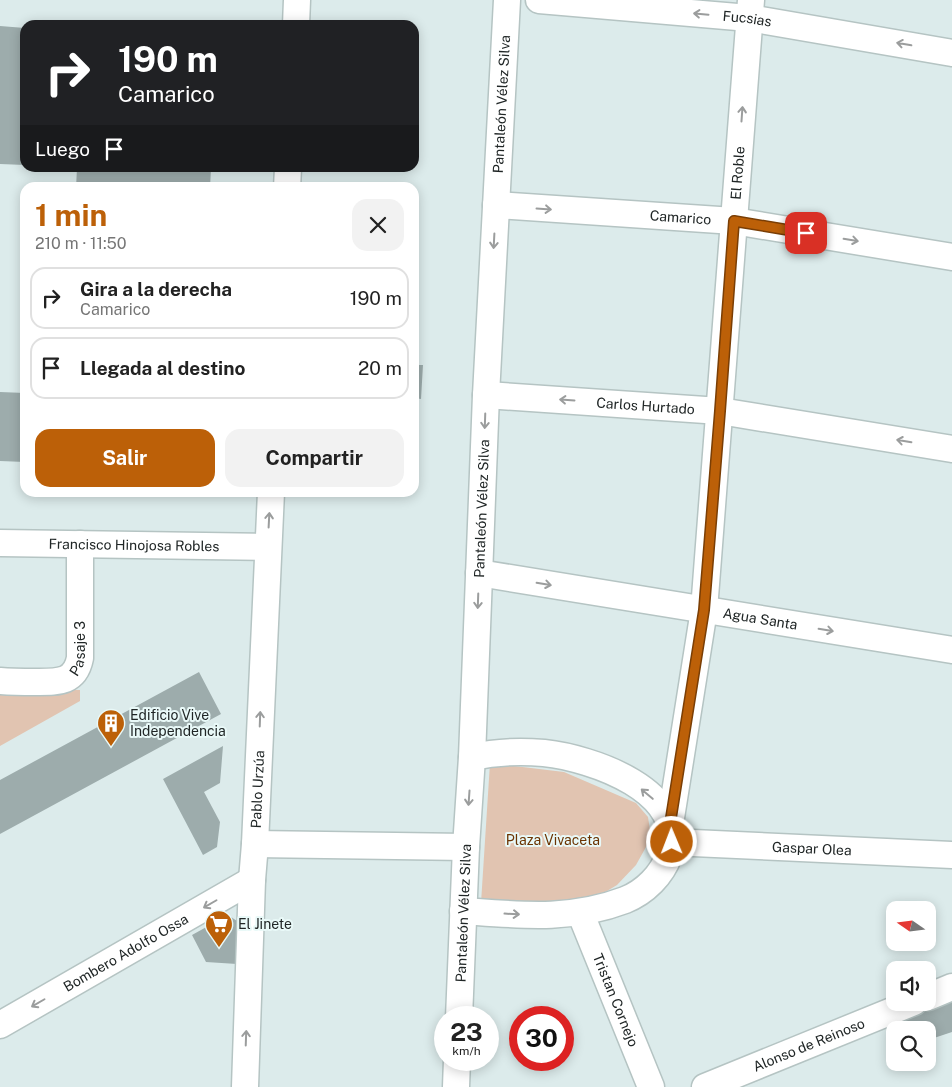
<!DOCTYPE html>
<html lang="es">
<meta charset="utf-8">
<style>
body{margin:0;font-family:"Public Sans",sans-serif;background:#f2f2f2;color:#222;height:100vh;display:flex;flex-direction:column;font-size:19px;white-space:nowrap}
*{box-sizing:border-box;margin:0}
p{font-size:16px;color:#767676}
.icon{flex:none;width:28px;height:28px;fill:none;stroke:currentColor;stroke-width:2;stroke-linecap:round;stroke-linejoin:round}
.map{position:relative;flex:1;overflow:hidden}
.panel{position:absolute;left:20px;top:182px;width:399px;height:315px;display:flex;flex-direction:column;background:#fff;border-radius:15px;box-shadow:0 2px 12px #0003}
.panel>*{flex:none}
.banner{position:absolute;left:20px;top:20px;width:399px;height:152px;border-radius:15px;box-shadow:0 2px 12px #0003;background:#202124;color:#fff;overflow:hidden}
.needle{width:32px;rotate:284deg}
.tools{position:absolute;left:886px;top:901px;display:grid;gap:10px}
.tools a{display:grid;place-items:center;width:50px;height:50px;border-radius:10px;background:#fff;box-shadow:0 2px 12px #0003;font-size:25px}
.speed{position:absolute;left:434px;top:1006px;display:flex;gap:10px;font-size:25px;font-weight:700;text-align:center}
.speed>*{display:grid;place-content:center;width:65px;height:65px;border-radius:50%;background:#fff;box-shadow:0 2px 12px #0003;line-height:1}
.speed small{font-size:12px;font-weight:400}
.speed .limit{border:8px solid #d22;background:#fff;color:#111}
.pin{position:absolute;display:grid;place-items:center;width:42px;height:42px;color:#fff;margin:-21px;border-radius:10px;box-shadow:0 2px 8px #0006}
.me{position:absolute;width:55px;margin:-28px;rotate:359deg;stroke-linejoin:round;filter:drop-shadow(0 0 4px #0008)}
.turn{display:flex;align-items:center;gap:18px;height:105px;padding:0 15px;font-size:22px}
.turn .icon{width:65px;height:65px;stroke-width:2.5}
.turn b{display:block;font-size:35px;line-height:42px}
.then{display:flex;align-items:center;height:48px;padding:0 15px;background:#0003;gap:10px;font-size:19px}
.round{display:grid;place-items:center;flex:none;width:52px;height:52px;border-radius:15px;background:#f2f2f2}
.summary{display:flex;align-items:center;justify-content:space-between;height:85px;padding:0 15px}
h1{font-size:30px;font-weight:700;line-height:38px;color:#bc6008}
.cta{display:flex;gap:10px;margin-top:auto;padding:10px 15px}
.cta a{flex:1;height:58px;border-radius:15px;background:#bc6008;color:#fff;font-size:20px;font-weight:700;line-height:58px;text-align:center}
.cta a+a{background:#f2f2f2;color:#222}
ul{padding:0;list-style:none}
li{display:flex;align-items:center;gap:15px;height:62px;margin:0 10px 8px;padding:0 5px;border:2px solid #e0e0e0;border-radius:15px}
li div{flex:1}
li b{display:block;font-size:19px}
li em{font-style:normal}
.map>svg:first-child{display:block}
.green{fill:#e1c4b1}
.building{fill:#9dacac}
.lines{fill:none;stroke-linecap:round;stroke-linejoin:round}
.street-casing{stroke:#b5c4c3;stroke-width:29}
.street{stroke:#fff;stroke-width:26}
.oneway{stroke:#9b9d9d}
.route-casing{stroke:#7a3e05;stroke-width:12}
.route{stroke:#bc6008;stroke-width:9}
.labels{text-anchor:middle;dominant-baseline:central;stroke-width:4;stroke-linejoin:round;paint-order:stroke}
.street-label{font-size:14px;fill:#202626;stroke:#e9f9f8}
.poi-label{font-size:14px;fill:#202626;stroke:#e9f9f8;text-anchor:start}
.park-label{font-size:14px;fill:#6b3402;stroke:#e9f9f8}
</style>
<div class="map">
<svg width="952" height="1087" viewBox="0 0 952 1087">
<rect width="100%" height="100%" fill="#dcebeb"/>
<path class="green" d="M0,689L80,690V701L0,746Z
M490,763L564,772L636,803L648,817L650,830L646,847L636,865L617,885L597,897L574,904L481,903Z"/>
<path class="building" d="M0,26L25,28V165L0,164Z
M77,168H211L210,188H76Z
M414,365H423L421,399L414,398Z
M0,392L25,393V462L0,461Z
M199,672L221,714L0,834V780Z
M223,746L220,783L204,792L220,822L217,847L203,855L163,779Z
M228,915L240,923L237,964L206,962L192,935Z
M952,997V1032L928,1040V1030H904L899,1015Z"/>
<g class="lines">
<g class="street-casing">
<g id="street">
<path id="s1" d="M539,0L749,18L952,53"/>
<path d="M296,25L297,0"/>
<path d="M287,188L288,168"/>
<path id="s2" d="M496,205L734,221L952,257"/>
<path id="s3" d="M486,395L720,411L952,449"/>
<path id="s4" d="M0,543L268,547"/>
<path id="s5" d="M479,573L952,650"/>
<path id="s6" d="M0,681C12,682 24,682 36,682C58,682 75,683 80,658V544"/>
<path id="s7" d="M670,824L704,610L751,0"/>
<path id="s8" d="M671,842L952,855"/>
<path d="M255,844L466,847"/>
<path d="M463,911C520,915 570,921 625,900C645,892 662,875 669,855C690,791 591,758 544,753C520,751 495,752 472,757"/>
<path id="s9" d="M580,912L651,1087"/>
<path d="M928,997L952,987"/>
<path id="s10" d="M459,1018L466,847L472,757L486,395L507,0"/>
<path id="s11" d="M0,1025L252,880"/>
<path id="s12" d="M245,1087L252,880L255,844L271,492"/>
<path d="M456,1087L457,1060"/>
<path id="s13" d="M705,1087L914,1002"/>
</g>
</g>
<use href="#street" class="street"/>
</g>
<defs><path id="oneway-shaft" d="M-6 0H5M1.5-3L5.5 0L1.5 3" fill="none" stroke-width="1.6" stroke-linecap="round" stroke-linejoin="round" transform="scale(1.25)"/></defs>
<g class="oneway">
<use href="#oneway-shaft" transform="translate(701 14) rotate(-175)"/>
<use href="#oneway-shaft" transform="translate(904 44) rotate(-170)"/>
<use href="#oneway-shaft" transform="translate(742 114) rotate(-86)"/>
<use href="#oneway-shaft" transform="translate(544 209) rotate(4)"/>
<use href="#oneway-shaft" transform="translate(851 240) rotate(9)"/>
<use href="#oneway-shaft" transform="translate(494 241) rotate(93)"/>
<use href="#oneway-shaft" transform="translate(567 400) rotate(-176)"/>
<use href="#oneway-shaft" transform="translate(485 421) rotate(92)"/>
<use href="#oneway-shaft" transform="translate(904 441) rotate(-171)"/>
<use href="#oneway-shaft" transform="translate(269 520) rotate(-87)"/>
<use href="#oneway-shaft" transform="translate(544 584) rotate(9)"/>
<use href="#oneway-shaft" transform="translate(478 601) rotate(92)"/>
<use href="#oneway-shaft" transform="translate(826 630) rotate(9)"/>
<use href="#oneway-shaft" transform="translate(260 719) rotate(-88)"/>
<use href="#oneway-shaft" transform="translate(647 794) rotate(-140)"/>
<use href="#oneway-shaft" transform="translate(469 798) rotate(94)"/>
<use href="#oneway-shaft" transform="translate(210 904) rotate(150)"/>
<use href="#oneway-shaft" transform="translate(512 914) rotate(3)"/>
<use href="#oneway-shaft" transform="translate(38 1003) rotate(150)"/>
<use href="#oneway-shaft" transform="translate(246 1038) rotate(-88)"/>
</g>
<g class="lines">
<g class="route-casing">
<path id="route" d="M672,842L670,824L704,610L720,411L734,221L806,233"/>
</g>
<use href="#route" class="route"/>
</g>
<defs>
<g id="building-pin" transform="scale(1.4375)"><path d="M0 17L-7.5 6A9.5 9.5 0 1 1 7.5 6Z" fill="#bc6008" stroke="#e9f9f8"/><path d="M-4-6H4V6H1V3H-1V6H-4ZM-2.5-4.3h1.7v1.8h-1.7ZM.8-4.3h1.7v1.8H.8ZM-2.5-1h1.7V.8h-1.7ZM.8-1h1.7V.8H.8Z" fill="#fff"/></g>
<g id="supermarket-pin" transform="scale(1.4375)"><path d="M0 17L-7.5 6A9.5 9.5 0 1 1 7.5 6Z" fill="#bc6008" stroke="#e9f9f8"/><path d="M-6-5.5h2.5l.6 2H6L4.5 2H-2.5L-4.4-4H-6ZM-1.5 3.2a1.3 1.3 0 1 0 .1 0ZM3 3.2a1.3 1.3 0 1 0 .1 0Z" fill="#fff"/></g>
</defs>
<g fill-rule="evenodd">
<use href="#building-pin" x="111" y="723"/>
<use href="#supermarket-pin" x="219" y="924"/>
</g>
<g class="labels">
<g class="street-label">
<text stroke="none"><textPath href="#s1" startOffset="209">Fucsias</textPath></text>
<text stroke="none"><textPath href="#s10" startOffset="915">Pantaleón Vélez Silva</textPath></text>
<text stroke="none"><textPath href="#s7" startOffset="655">El Roble</textPath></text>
<text stroke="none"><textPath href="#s2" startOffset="185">Camarico</textPath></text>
<text stroke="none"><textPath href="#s3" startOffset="160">Carlos Hurtado</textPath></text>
<text stroke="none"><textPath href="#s10" startOffset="510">Pantaleón Vélez Silva</textPath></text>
<text stroke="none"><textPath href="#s4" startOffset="134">Francisco Hinojosa Robles</textPath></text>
<text stroke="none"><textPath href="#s5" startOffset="285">Agua Santa</textPath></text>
<text stroke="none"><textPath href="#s6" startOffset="102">Pasaje 3</textPath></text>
<text stroke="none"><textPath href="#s12" startOffset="298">Pablo Urzúa</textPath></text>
<text stroke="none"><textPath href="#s8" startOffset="141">Gaspar Olea</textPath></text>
<text stroke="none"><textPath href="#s10" startOffset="105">Pantaleón Vélez Silva</textPath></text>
<text stroke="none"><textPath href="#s11" startOffset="145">Bombero Adolfo Ossa</textPath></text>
<text stroke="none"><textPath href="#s9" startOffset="95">Tristan Cornejo</textPath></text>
<text stroke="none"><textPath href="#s13" startOffset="112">Alonso de Reinoso</textPath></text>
</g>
<g class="poi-label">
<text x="130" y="715">Edificio Vive<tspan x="130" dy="16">Independencia</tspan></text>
<text x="238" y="924">El Jinete</text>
</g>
<g class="park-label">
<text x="553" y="840">Plaza Vivaceta</text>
</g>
</g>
</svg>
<div class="tools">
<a><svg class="needle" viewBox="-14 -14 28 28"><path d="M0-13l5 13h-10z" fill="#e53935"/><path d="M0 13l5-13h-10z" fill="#767676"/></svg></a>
<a><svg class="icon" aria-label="sound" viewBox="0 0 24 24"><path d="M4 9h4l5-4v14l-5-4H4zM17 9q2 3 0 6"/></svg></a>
<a><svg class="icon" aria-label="search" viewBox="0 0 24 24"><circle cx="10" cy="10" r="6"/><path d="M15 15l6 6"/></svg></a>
</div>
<div class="speed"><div>23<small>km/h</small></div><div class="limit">30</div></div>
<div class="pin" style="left:806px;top:233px;background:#d93025"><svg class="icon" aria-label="arrive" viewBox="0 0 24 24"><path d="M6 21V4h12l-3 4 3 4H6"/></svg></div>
<svg class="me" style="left:672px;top:842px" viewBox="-20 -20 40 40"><circle r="17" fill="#bc6008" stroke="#fff" stroke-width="3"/><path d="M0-11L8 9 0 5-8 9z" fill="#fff"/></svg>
<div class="banner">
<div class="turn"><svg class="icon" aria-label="right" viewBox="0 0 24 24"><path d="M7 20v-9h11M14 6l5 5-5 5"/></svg><div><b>190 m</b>Camarico</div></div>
<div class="then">Luego<svg class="icon" aria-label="arrive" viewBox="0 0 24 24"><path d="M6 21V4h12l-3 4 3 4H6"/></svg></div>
</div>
<section class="panel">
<div class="summary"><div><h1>1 min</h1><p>210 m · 11:50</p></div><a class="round"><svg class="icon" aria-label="close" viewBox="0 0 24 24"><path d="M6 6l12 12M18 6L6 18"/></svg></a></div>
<ul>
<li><svg class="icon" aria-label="right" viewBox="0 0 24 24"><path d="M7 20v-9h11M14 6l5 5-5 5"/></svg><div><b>Gira a la derecha</b><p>Camarico</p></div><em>190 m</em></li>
<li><svg class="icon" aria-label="arrive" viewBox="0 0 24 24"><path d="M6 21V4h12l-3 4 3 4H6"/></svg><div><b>Llegada al destino</b></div><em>20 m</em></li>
</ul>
<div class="cta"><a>Salir</a><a>Compartir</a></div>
</section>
</div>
